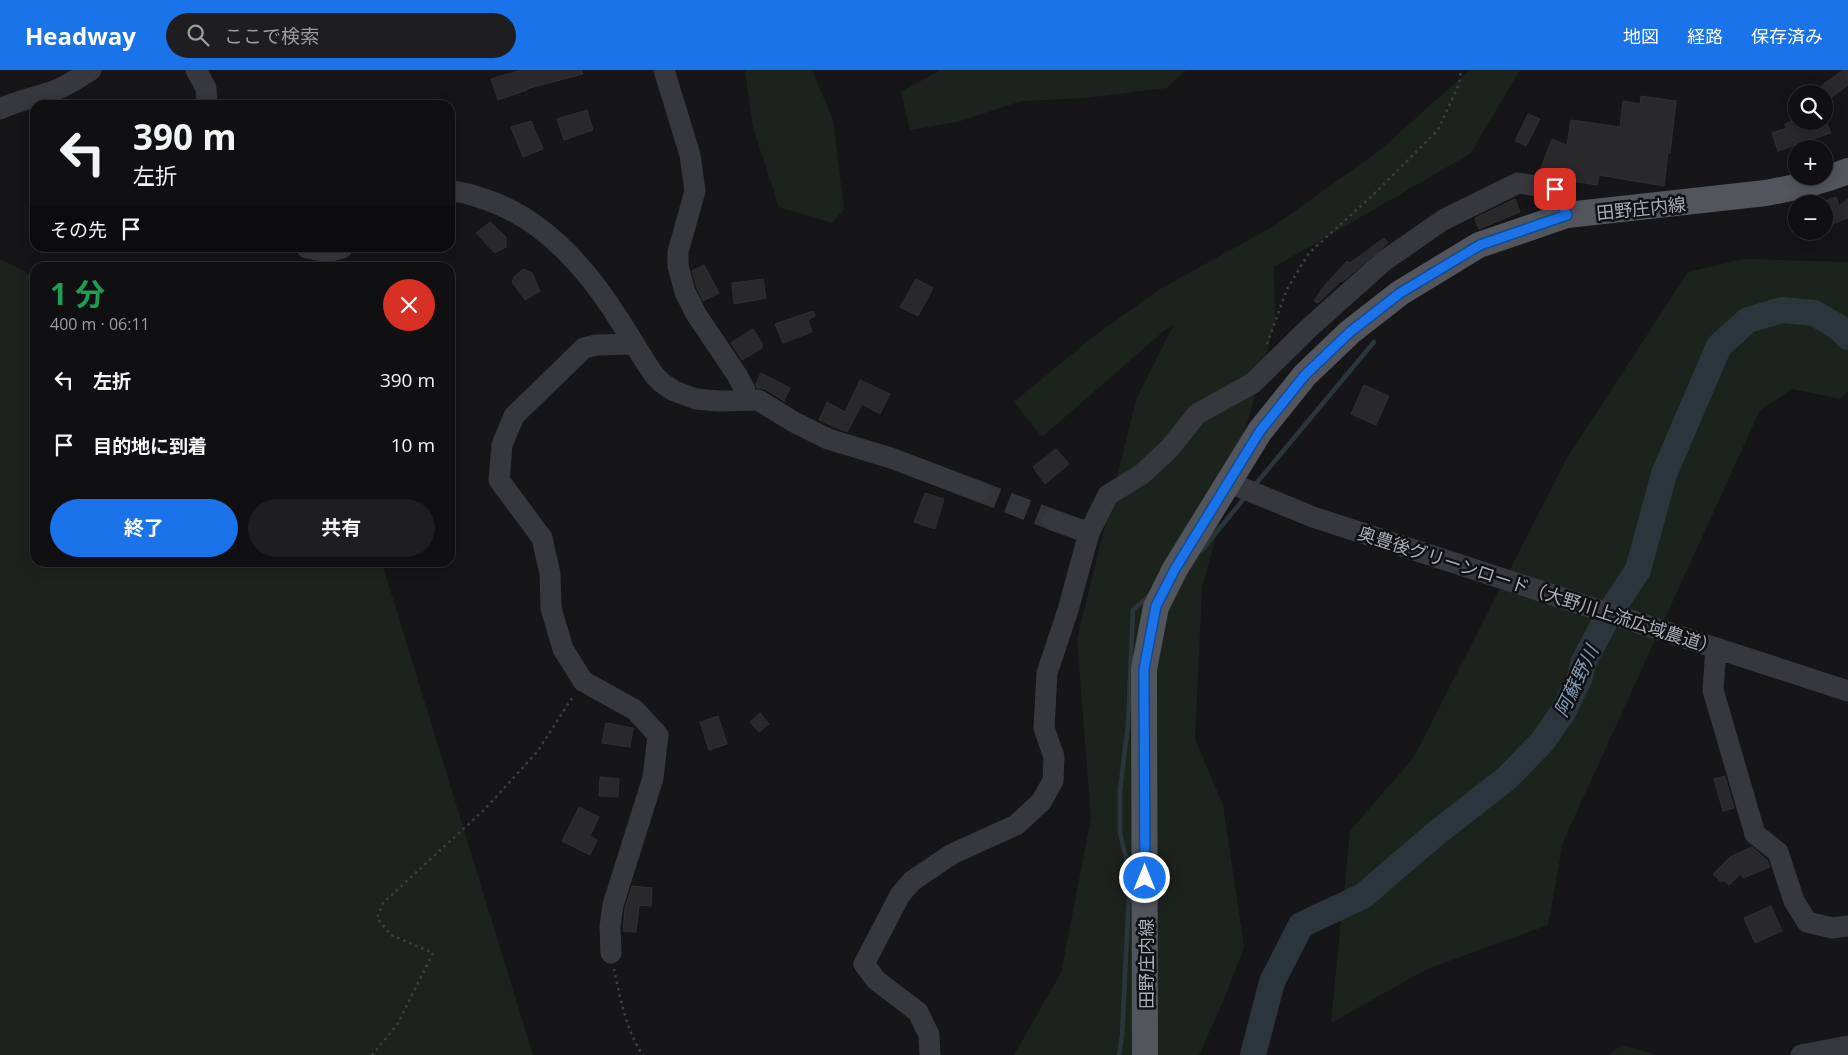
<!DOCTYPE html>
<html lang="ja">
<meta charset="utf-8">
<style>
body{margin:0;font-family:"Open Sans","Noto Sans JP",sans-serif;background:#1e1e20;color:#f1f3f6;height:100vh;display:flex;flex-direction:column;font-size:19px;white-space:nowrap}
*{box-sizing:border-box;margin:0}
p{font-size:16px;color:#9c9d9f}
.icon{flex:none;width:28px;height:28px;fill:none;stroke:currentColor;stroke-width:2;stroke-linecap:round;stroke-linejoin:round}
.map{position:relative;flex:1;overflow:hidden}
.sheet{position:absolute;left:30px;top:192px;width:425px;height:305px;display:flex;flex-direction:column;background:#101012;border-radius:15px;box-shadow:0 2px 12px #0003,0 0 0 1px #303032}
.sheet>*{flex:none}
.hud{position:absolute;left:30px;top:30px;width:425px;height:152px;border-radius:15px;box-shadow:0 2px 12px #0003,0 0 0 1px #303032;background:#101012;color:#f1f3f6;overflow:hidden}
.controls{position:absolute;left:1788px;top:15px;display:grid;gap:10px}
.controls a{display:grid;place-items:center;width:45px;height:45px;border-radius:50%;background:#101012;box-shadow:0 2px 12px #0003,0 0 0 1px #303032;font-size:25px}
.pin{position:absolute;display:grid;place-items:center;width:42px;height:42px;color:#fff;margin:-21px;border-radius:10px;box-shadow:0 2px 8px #0006}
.me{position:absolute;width:55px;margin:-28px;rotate:0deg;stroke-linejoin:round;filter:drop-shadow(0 0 4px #0008)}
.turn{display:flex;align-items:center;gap:18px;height:105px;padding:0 20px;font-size:22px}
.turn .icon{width:65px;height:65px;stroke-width:2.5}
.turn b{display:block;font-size:35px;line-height:42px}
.then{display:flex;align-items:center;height:48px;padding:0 20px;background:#0003;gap:10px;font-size:19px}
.round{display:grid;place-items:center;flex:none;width:52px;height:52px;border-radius:26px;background:#1e1e20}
.headline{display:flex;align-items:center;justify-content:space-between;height:85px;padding:0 20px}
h1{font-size:30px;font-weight:700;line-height:38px;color:#1e9e55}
.cta{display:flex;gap:10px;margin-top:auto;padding:10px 20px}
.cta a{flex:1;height:58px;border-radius:30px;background:#1a73e8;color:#fff;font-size:20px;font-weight:700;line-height:58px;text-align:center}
.cta a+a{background:#1e1e20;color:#f1f3f6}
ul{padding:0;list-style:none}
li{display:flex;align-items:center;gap:15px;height:65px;padding:0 20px}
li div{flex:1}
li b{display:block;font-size:19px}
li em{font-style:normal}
header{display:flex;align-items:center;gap:30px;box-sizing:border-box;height:70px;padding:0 25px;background:#1a73e8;color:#fff}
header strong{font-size:24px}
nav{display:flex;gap:28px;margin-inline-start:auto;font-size:18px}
.search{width:350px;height:45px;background:#1e1e20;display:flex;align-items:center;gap:12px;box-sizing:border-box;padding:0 18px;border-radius:28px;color:#9c9d9f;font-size:19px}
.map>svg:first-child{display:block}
.green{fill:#1c231d}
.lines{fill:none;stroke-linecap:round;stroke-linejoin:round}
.stream{stroke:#2c353c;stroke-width:4.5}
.river{stroke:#2c353c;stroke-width:26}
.building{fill:#29292c;stroke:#303034}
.minor-tunnel{stroke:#333438;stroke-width:21;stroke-dasharray:21 11;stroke-linecap:butt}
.path{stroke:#3d3f44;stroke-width:2.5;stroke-dasharray:2.5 4;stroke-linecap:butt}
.minor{stroke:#37383d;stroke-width:21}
.major{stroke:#53555c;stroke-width:26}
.route-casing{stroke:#114b97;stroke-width:12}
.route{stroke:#1a73e8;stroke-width:9}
.labels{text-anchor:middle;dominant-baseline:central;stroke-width:5;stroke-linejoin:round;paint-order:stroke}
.street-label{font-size:18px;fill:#a8adb8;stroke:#111113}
.water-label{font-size:19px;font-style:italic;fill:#7f9bb3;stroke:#111113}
</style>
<header>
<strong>Headway</strong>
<div class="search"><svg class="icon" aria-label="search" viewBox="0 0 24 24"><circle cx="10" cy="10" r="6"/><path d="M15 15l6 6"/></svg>ここで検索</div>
<nav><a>地図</a><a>経路</a><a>保存済み</a></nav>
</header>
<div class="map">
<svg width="1848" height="985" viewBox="0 0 1848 985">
<rect width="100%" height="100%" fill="#161618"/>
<path class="green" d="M745,0H812L833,50L844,139L832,153L779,137L753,58Z
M940,0H1186L1167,18L1086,28L1022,31L957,52L910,60L901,22Z
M1470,0H1520L1470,84L1274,197L1275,252L1202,517L1195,669L1223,735L1244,877L1226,925L1199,985H1014L1061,903L1091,748L1077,569L1136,330L1173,256L1165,260L1042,367L1014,332L1094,266L1160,219L1274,156L1380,80Z
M0,189L35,207V492L382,493L533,985H0Z
M1743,189L1848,192V321L1841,329L1792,319L1760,340L1563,772L1548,855L1427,899L1331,953L1350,761L1414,687L1567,388L1688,202Z
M1622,975L1658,985H1608Z"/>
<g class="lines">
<path class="stream" d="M1254,416L1374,272
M1202,480L1246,426
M1119,985L1122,966L1130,804L1120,763V720L1128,655L1133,540L1149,526"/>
<path class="river" d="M1253,985L1272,912L1301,855L1363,826L1434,765L1507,708L1542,672L1563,642L1580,607L1583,593L1610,542L1638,500L1664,404L1719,276L1748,250L1782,240L1814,243L1838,257L1848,267"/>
</g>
<path class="building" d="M521,0H582L583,4L526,19L527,20L498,30L491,9Z
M1843,0H1848V15L1824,33V21L1821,16Z
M1641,26L1676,31L1670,83H1668L1664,116L1599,105L1597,115L1573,111L1541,98L1552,69L1567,75L1571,50L1620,57L1623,31L1640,34Z
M587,40L593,60L564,70L557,49Z
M1528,44L1540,49L1526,76L1515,71Z
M531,51L543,79L523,87L511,57Z
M1793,51H1826L1831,63L1778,81L1772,63L1787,58L1785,54Z
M1836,127L1839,136L1848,129V148L1829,155L1824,142V134L1820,133Z
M1515,129L1520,142L1479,159L1475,148Z
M490,152L506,167V177L495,183L476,163Z
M1384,168L1388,173L1342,212L1341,211L1318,233L1314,231L1324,216L1347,191L1350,193Z
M704,195L719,223L703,231L697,218L692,201Z
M523,199L532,203L540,221L525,230L512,212L514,207Z
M763,209L766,228L734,234L732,213Z
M916,209L933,218L918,246L900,237Z
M813,241L815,246L808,250L812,262L783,273L775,254Z
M753,259L762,273V278L742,290L731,273Z
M761,303L790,318L784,331L765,319L757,318L756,314Z
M860,310L890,324L880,344L862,334L847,362L819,350L827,332L845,342Z
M1364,315L1389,326L1376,355L1351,344Z
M1056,379L1069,394L1045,414L1033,397Z
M925,423L944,429L935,459L914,452Z
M760,643L769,654L759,662L750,652Z
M718,646L727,674L709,680L700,652Z
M606,653L633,658L630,677L602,673Z
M1725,706L1734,738L1723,741L1714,709Z
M600,707L619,709L618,727L599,726Z
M579,737L599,747L590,766L597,770L590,785L562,771Z
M1752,777L1767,790L1770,797L1743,808L1741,803L1729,815L1723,810L1721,812L1713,804L1730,787Z
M632,816L652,818L651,836L639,835L636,862L623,861L625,838Z
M1771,836L1782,861L1755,873L1744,848Z"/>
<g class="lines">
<path class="minor-tunnel" d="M978,421L1053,450"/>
<path class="path" d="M1267,274L1287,219L1309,183L1374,124L1438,60L1459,14L1461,0
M614,899C620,927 626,961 643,985
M372,985L397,955L433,883L391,865L377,848L383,833L485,739L537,682L574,625"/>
<path class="minor" d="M196,0L206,18L207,35
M664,0L690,85L695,121L678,182V196L685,222L696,244L737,305L745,320L747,330
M0,39C18,30 38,27 56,20C69,15 80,7 91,0
M450,121C463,121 475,126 487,130C543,149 587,199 618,248C631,267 641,287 655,306L662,313L674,321L696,329L718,331L758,330L794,352L828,369L891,388L978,421
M307,178L327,182L342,178
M1230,413L1313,447L1848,621
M1053,450L1089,463
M1716,578L1713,620L1755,764L1778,782L1794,831L1807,852L1832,858L1848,856
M611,883L610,857L613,835L653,708L658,665L635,640L583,611L563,579L551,538L550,504L542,468L499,410L502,375L514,346L584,278L596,275L633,274
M930,985L929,965L918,942L876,910L864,894L900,825L912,811L952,784L1016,755L1041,732L1053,711L1054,687L1044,658L1047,603L1068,540L1089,463L1108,425L1142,404L1170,378L1197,344L1253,313L1309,258L1384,191L1443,150L1518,113L1555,119L1567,145
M1801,985L1848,976"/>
<path class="major" d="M1145,985L1144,599L1156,537L1175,499L1260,361L1305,305L1350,262L1400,223L1479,175L1567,145L1766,123C1794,118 1821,112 1848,101"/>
</g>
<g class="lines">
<g class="route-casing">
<path id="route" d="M1145,808L1144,599L1156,536L1175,499L1260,361L1305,305L1350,262L1400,223L1480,175L1567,145L1555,119"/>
</g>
<use href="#route" class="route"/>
</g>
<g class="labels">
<g class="street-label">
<text transform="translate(1641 138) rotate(-6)">田野庄内線</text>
<text transform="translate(1538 520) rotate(18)">奥豊後グリーンロード（大野川上流広域農道）</text>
<text transform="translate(1146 894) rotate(-90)">田野庄内線</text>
</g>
<g class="water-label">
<text transform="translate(1576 611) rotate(-64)">阿蘇野川</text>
</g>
</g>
</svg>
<div class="controls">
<a><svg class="icon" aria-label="search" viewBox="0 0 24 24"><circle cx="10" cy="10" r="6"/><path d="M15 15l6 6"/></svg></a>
<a>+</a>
<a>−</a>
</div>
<div class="pin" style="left:1555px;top:119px;background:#d93025"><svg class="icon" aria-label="arrive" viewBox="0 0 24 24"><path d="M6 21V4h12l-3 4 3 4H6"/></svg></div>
<svg class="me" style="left:1145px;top:808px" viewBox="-20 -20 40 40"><circle r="17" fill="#1a73e8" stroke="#fff" stroke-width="3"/><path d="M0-11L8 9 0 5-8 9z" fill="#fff"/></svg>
<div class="hud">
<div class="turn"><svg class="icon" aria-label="left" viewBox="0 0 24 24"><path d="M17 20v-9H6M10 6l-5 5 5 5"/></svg><div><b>390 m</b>左折</div></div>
<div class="then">その先<svg class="icon" aria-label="arrive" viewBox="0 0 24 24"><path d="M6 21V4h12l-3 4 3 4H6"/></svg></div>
</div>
<section class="sheet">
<div class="headline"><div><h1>1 分</h1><p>400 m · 06:11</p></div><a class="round" style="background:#d93025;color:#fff"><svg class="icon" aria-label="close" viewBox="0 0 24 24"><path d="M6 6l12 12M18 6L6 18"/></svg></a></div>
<ul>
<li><svg class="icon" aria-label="left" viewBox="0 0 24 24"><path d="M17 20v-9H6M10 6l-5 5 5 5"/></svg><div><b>左折</b></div><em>390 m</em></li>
<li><svg class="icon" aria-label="arrive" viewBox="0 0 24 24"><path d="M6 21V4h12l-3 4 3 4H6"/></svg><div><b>目的地に到着</b></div><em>10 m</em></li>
</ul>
<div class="cta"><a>終了</a><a>共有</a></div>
</section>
</div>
